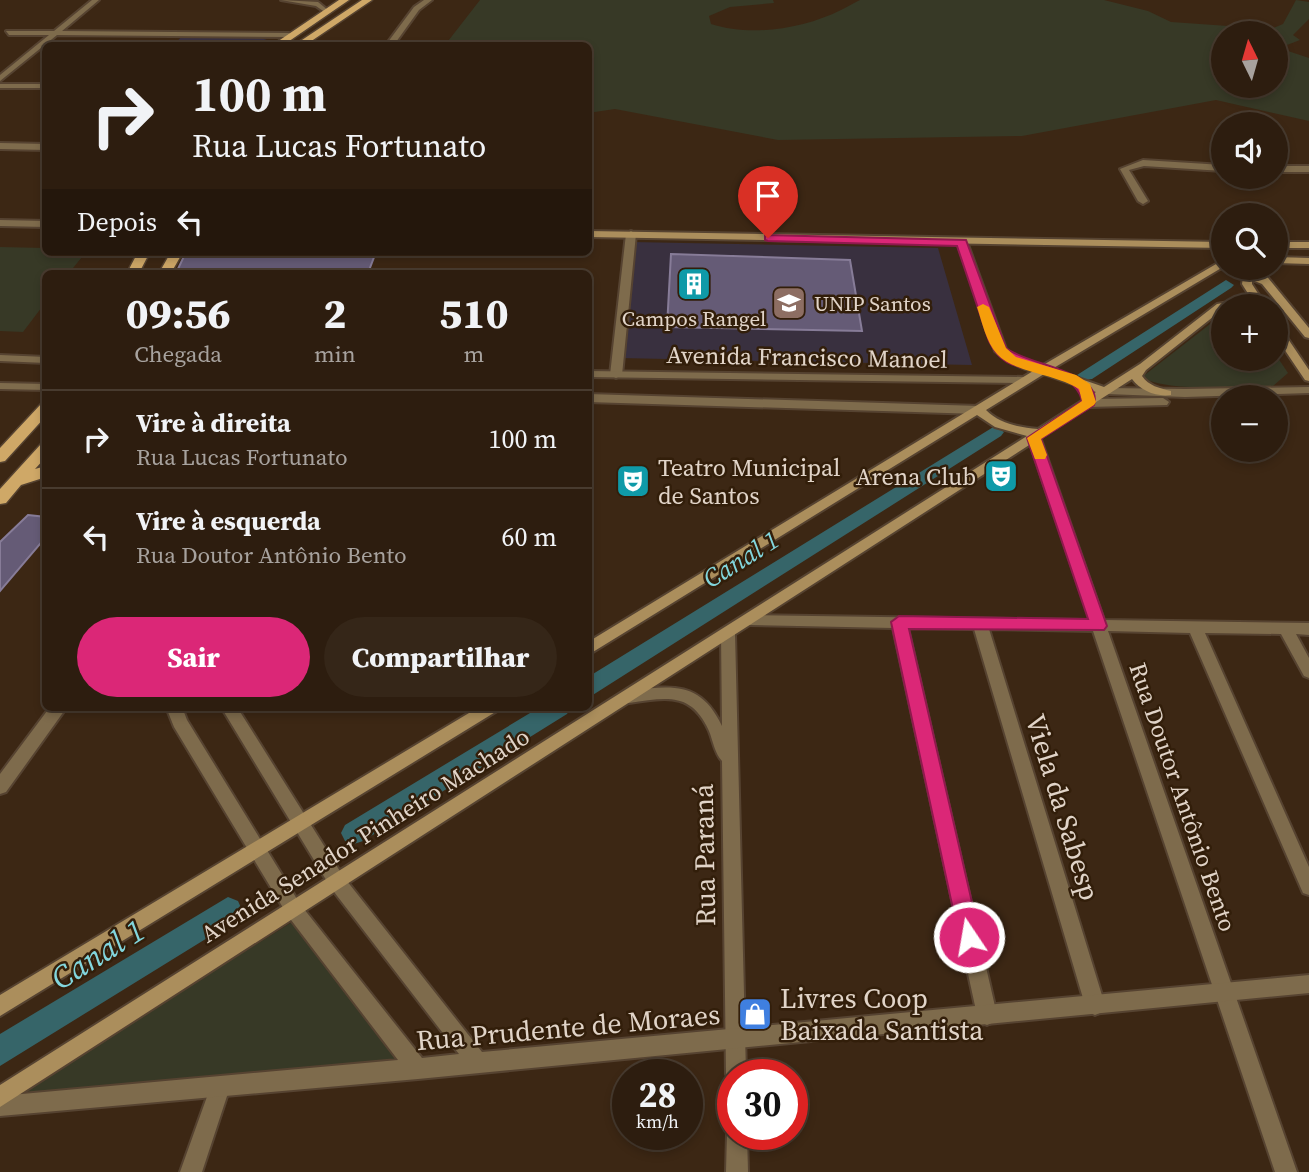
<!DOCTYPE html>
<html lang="pt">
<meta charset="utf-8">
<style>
body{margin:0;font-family:"Source Serif 4",serif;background:#352618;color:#f1f3f6;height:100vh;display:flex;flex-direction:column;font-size:26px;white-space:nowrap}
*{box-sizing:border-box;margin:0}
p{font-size:23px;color:#a7a29e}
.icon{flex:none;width:38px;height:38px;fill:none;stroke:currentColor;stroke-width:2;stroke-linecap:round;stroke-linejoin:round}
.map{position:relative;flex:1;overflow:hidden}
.side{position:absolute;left:42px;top:270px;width:550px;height:441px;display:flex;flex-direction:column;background:#2d1d0f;border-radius:10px;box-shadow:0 4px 10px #0003,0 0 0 2px #483b2f}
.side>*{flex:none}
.top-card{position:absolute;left:42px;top:42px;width:550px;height:214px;border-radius:10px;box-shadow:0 4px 10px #0003,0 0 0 2px #483b2f;background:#2d1d0f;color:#f1f3f6;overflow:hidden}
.needle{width:46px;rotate:355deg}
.controls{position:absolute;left:1211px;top:21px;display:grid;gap:14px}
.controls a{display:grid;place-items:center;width:77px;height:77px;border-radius:50%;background:#2d1d0f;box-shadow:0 4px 10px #0003,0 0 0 2px #483b2f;font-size:35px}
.speed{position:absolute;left:612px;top:1059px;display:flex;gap:14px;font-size:35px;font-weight:700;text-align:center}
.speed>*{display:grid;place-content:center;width:91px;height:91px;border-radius:50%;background:#2d1d0f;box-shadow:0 4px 10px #0003,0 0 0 2px #483b2f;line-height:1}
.speed small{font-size:18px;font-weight:400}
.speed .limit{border:10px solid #d22;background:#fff;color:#111}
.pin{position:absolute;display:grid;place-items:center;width:60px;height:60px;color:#fff;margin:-72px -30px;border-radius:50% 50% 50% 0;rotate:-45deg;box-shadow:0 0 7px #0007}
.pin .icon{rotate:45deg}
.me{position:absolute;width:77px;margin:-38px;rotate:348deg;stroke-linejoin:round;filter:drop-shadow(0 0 5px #0008)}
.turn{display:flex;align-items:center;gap:24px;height:147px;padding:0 35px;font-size:32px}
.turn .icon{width:91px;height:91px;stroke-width:2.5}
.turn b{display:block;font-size:49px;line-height:60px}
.then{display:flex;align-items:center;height:66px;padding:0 35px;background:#0003;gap:14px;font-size:26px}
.eta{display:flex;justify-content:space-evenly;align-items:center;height:119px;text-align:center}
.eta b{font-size:42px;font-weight:800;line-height:49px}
.action{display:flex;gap:14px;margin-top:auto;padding:14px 35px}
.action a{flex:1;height:80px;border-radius:42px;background:#db2777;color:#fff;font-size:28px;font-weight:800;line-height:80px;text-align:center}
.action a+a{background:#352618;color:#f1f3f6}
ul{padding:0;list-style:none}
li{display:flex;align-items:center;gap:21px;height:98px;padding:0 35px;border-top:2px solid #483b2f}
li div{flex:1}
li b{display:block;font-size:26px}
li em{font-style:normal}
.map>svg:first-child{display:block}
.education{fill:#39303f}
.green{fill:#373926;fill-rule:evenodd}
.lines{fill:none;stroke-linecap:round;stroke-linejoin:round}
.canal{fill:#366569;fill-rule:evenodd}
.building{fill:#655b76;stroke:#877c98;stroke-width:2}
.minor-casing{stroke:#564331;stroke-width:4}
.tertiary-casing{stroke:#564331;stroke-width:4}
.secondary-casing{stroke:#564331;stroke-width:4}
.primary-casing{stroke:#564331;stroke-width:3}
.minor{fill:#7e6b4c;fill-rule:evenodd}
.tertiary{fill:#7e6b4c;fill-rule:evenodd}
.secondary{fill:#ab8e5c;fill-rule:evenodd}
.primary{fill:#cfa867;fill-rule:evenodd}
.route{fill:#db2777;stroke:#8e194d;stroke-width:2}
.slow{fill:#f59e0b}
.labels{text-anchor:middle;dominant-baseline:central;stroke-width:5;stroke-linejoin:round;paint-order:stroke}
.far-poi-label{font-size:21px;fill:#e1d4c8;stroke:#321e0a;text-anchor:start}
.street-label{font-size:24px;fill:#e1d4c8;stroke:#321e0a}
.poi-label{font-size:24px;fill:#e1d4c8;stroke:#321e0a;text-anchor:start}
.water-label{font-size:26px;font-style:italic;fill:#82d6dd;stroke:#321e0a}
.near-street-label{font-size:28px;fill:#e1d4c8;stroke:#321e0a}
.near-poi-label{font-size:28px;fill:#e1d4c8;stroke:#321e0a;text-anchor:start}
.near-water-label{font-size:32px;font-style:italic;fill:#82d6dd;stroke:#321e0a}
</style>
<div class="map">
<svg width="1309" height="1172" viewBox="0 0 1309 1172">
<rect width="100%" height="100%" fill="#3c2714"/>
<path class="education" d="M182,36L261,38L267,40L261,45L173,46Z
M631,242L938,248L972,365L619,358Z"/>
<path class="green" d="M480,0H773L774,3L730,7L709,16L711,24C751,37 803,29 841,10C848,7 853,3 860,0H1104L1148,11L1171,22L1271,29L1283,24L1296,0L1309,2V19L1293,35L1300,40L1287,45L1285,50L1309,58V121L1216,100L1022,136L778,140L615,109L588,113V46L445,45ZM1223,33H1276V86H1223Z
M0,247L45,248L46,252H86L69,273H46L45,303L23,332L0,331Z
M1223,314V359H1276V355L1288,373L1273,386C1241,386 1167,393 1142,377Z
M292,922L401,1060L13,1096Z"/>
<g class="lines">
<path class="canal" d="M1226,280L1234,285L1231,288L1092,379L1086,380L1077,375Z
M995,426L1004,432L1001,436L588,698V677Z
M540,707H571L567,714L363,841L354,844L345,841L341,833L345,825Z
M228,897L238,901L242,910L238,919L0,1066V1034Z"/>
</g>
<path class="building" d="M186,252H376L368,273H176Z
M671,254L850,260L862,331L667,327Z
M28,515L46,517V537L0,591V542Z"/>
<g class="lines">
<g class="minor-casing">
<path id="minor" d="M92,0H99L62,31L289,33L293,35L289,37L57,35L0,81V75L49,35H9L6,31H54Z
M281,0L318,2L329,11L326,13L316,6Z
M424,0H432L419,10L396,42L393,46H385L414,7Z
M0,84H46V88H0Z
M0,143L46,144V150L0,149Z
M1143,160L1223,165V171L1144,166L1129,170L1148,201L1143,204L1138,201L1120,169Z
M1276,166H1309V172H1276Z
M631,231L636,234L622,375L616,378L610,375L626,234Z
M962,239L967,242L1006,349L1016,357L1046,368V372C1030,374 1007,362 995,351L957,242Z
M1309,387V393L1185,397L1107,394L1101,391L1107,388L1185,389Z
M1163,398L1169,402L1167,405L1087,407L1081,403L1087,399Z
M1034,433L1040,437L1104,620L1309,623V635L1296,634L1309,658V678L1304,676L1281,634L1205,633L1309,867V895L1303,893L1190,633L1108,631L1297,1172H1275L1093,631L989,629L1105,1005L1102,1012L1095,1015L1088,1012L1085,1005L974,629L908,628L997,1015L994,1022L987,1025L980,1022L977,1015L893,628L750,625L745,624L743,620L745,616L750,615L1090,620L1028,437Z
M728,628L733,630L735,634L746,1074H733V1083L729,1081L726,1074L722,761C715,754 713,741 709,731C691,691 666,698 629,703L624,701L621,697L624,693L629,691C672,685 701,681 722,726L721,634L723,630Z
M50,707H67L6,792L0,794V774Z
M220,1077L227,1080L230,1087L202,1172H180L213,1080Z
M733,1125V1134H747L748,1172H726L727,1134L730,1127Z"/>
</g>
<g class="tertiary-casing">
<path id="tertiary" d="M0,220L46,221V227L0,226Z
M0,355L46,357V363L0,361Z
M588,371L1026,377L1032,380L1026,383L588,377Z
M0,383L46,384V390L0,389Z
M588,394L979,406L985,410L979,414L588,402Z
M166,707H182L187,720L300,904L422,1058L459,1054L331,888L221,707H237L343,876L482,1052L1309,975V993L418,1079L0,1116V1096L398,1060L288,916L174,727Z"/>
</g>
<g class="secondary-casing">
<path id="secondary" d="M588,231L1223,242V248L588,237Z
M1276,242H1309V248H1276Z
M1276,257L1309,258V264L1276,263Z
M1223,260V267L1052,369L1104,387L1140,364L1217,304L1235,301L1254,304L1255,306H1223V309L1146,370L1142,376C1149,386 1159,388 1171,391V395C1156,397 1141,391 1132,379L0,1107V1085L1027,436L995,427L977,415L588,655V642L1038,368ZM1044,374L1096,392L1038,429C1018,427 1000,424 986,410Z
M1225,268H1238L1255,274L1250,268H1260L1309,328V338L1305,337L1262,284L1252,280V284L1266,306H1256L1242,284L1243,277Z
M1276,326L1280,327L1309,370V381L1305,380L1276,337Z
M479,707H500L497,711L0,1016V995Z"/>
</g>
<g class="primary-casing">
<path id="primary" d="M339,0H349L282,46H271Z
M362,0H372L304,46H293Z
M138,252H150L139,273H127Z
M171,252H183L171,273H159Z
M46,403V416L5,461L0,462V448L41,404Z
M46,442V457L35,469L46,466V477L21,485L6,503L0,504V489L41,444Z"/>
</g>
<use href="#minor" class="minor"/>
<use href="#tertiary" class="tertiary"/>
<use href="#secondary" class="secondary"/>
<use href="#primary" class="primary"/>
</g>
<path class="route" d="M765,235L966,240L1006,348C1026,365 1104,371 1094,405L1041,439L1107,626L1104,630L909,629L980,937L977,944L969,947L962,944L959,937L891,622L899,616L1088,619L1027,438L1082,401C1076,370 1029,374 1007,362C998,357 993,349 989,341L957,246L768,241L765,240Z"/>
<path class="slow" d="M983,304L989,307L1006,348L1016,357L1076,375L1090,384L1096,402L1094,405L1041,439L1047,455L1045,459H1035L1027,438L1082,401L1079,389C1056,374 1014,373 997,354C986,342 982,322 977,307Z"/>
<defs>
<g id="building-square" transform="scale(1.75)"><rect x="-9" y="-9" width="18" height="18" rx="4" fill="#0f9aa8" stroke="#321e0a"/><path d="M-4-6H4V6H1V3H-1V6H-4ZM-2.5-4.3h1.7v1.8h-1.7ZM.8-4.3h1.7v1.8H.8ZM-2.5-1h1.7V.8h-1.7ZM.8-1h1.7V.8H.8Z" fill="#fff"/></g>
<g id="university-square" transform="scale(1.75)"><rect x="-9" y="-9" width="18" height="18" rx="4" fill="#8d6e63" stroke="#321e0a"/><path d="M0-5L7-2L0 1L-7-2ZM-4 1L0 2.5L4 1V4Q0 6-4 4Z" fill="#fff"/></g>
<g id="theatre-square" transform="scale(1.75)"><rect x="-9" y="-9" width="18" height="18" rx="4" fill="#0f9aa8" stroke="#321e0a"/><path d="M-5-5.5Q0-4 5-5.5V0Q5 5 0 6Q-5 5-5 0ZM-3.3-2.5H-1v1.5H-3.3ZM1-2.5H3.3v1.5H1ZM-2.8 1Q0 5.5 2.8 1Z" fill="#fff"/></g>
<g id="shop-square" transform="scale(1.75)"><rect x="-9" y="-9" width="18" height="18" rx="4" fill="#3f7fe0" stroke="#321e0a"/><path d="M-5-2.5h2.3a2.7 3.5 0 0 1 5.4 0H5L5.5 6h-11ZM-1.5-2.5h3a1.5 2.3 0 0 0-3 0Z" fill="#fff"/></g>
</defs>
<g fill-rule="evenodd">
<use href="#building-square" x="694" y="284"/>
<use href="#university-square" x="789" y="303"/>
<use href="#theatre-square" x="1001" y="476"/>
<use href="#theatre-square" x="633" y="481"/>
<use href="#shop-square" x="755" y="1014"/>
</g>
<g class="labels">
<g class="far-poi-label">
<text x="814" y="303">UNIP Santos</text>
<text x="694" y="318" text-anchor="middle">Campos Rangel</text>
</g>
<g class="street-label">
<text transform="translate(807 357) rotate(1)">Avenida Francisco Manoel</text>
<text transform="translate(1183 797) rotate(71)">Rua Doutor Antônio Bento</text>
<text transform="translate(365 835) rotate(-32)">Avenida Senador Pinheiro Machado</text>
</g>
<g class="poi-label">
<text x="658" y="467">Teatro Municipal<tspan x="658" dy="28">de Santos</tspan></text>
<text x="976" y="476" text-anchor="end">Arena Club</text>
</g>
<g class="water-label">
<text transform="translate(741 559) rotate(-32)">Canal 1</text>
</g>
<g class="near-street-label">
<text transform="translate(1063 807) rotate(73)">Viela da Sabesp</text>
<text transform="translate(704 855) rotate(-91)">Rua Paraná</text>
<text transform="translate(568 1027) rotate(-5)">Rua Prudente de Moraes</text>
</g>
<g class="near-poi-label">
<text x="780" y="998">Livres Coop<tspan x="780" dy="32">Baixada Santista</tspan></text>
</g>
<g class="near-water-label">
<text transform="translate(98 954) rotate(-32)">Canal 1</text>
</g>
</g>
</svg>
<div class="controls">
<a><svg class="needle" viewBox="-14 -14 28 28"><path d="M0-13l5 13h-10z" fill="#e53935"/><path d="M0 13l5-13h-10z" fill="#a7a29e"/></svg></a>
<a><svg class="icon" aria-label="sound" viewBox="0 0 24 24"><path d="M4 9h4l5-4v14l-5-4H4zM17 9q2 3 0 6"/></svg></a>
<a><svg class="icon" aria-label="search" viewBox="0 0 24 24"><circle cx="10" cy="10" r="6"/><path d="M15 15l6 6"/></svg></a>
<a>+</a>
<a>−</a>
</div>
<div class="speed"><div>28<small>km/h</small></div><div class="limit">30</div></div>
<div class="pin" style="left:768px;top:238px;background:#d93025"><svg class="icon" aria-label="arrive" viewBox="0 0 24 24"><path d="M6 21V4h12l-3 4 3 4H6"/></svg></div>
<svg class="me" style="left:969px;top:937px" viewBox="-20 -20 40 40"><circle r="17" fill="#db2777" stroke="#fff" stroke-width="3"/><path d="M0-11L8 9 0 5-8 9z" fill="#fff"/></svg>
<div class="top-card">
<div class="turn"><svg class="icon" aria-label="right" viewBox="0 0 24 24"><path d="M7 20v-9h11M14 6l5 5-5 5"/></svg><div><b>100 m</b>Rua Lucas Fortunato</div></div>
<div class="then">Depois<svg class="icon" aria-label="left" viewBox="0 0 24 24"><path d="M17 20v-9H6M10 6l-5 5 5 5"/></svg></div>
</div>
<section class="side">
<div class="eta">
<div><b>09:56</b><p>Chegada</p></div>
<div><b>2</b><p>min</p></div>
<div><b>510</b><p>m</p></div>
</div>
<ul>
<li><svg class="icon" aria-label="right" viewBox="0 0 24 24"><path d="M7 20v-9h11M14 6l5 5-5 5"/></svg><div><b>Vire à direita</b><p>Rua Lucas Fortunato</p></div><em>100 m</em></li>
<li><svg class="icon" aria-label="left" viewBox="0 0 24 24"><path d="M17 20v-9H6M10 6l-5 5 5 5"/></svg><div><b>Vire à esquerda</b><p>Rua Doutor Antônio Bento</p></div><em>60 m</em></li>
</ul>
<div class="action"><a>Sair</a><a>Compartilhar</a></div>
</section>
</div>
